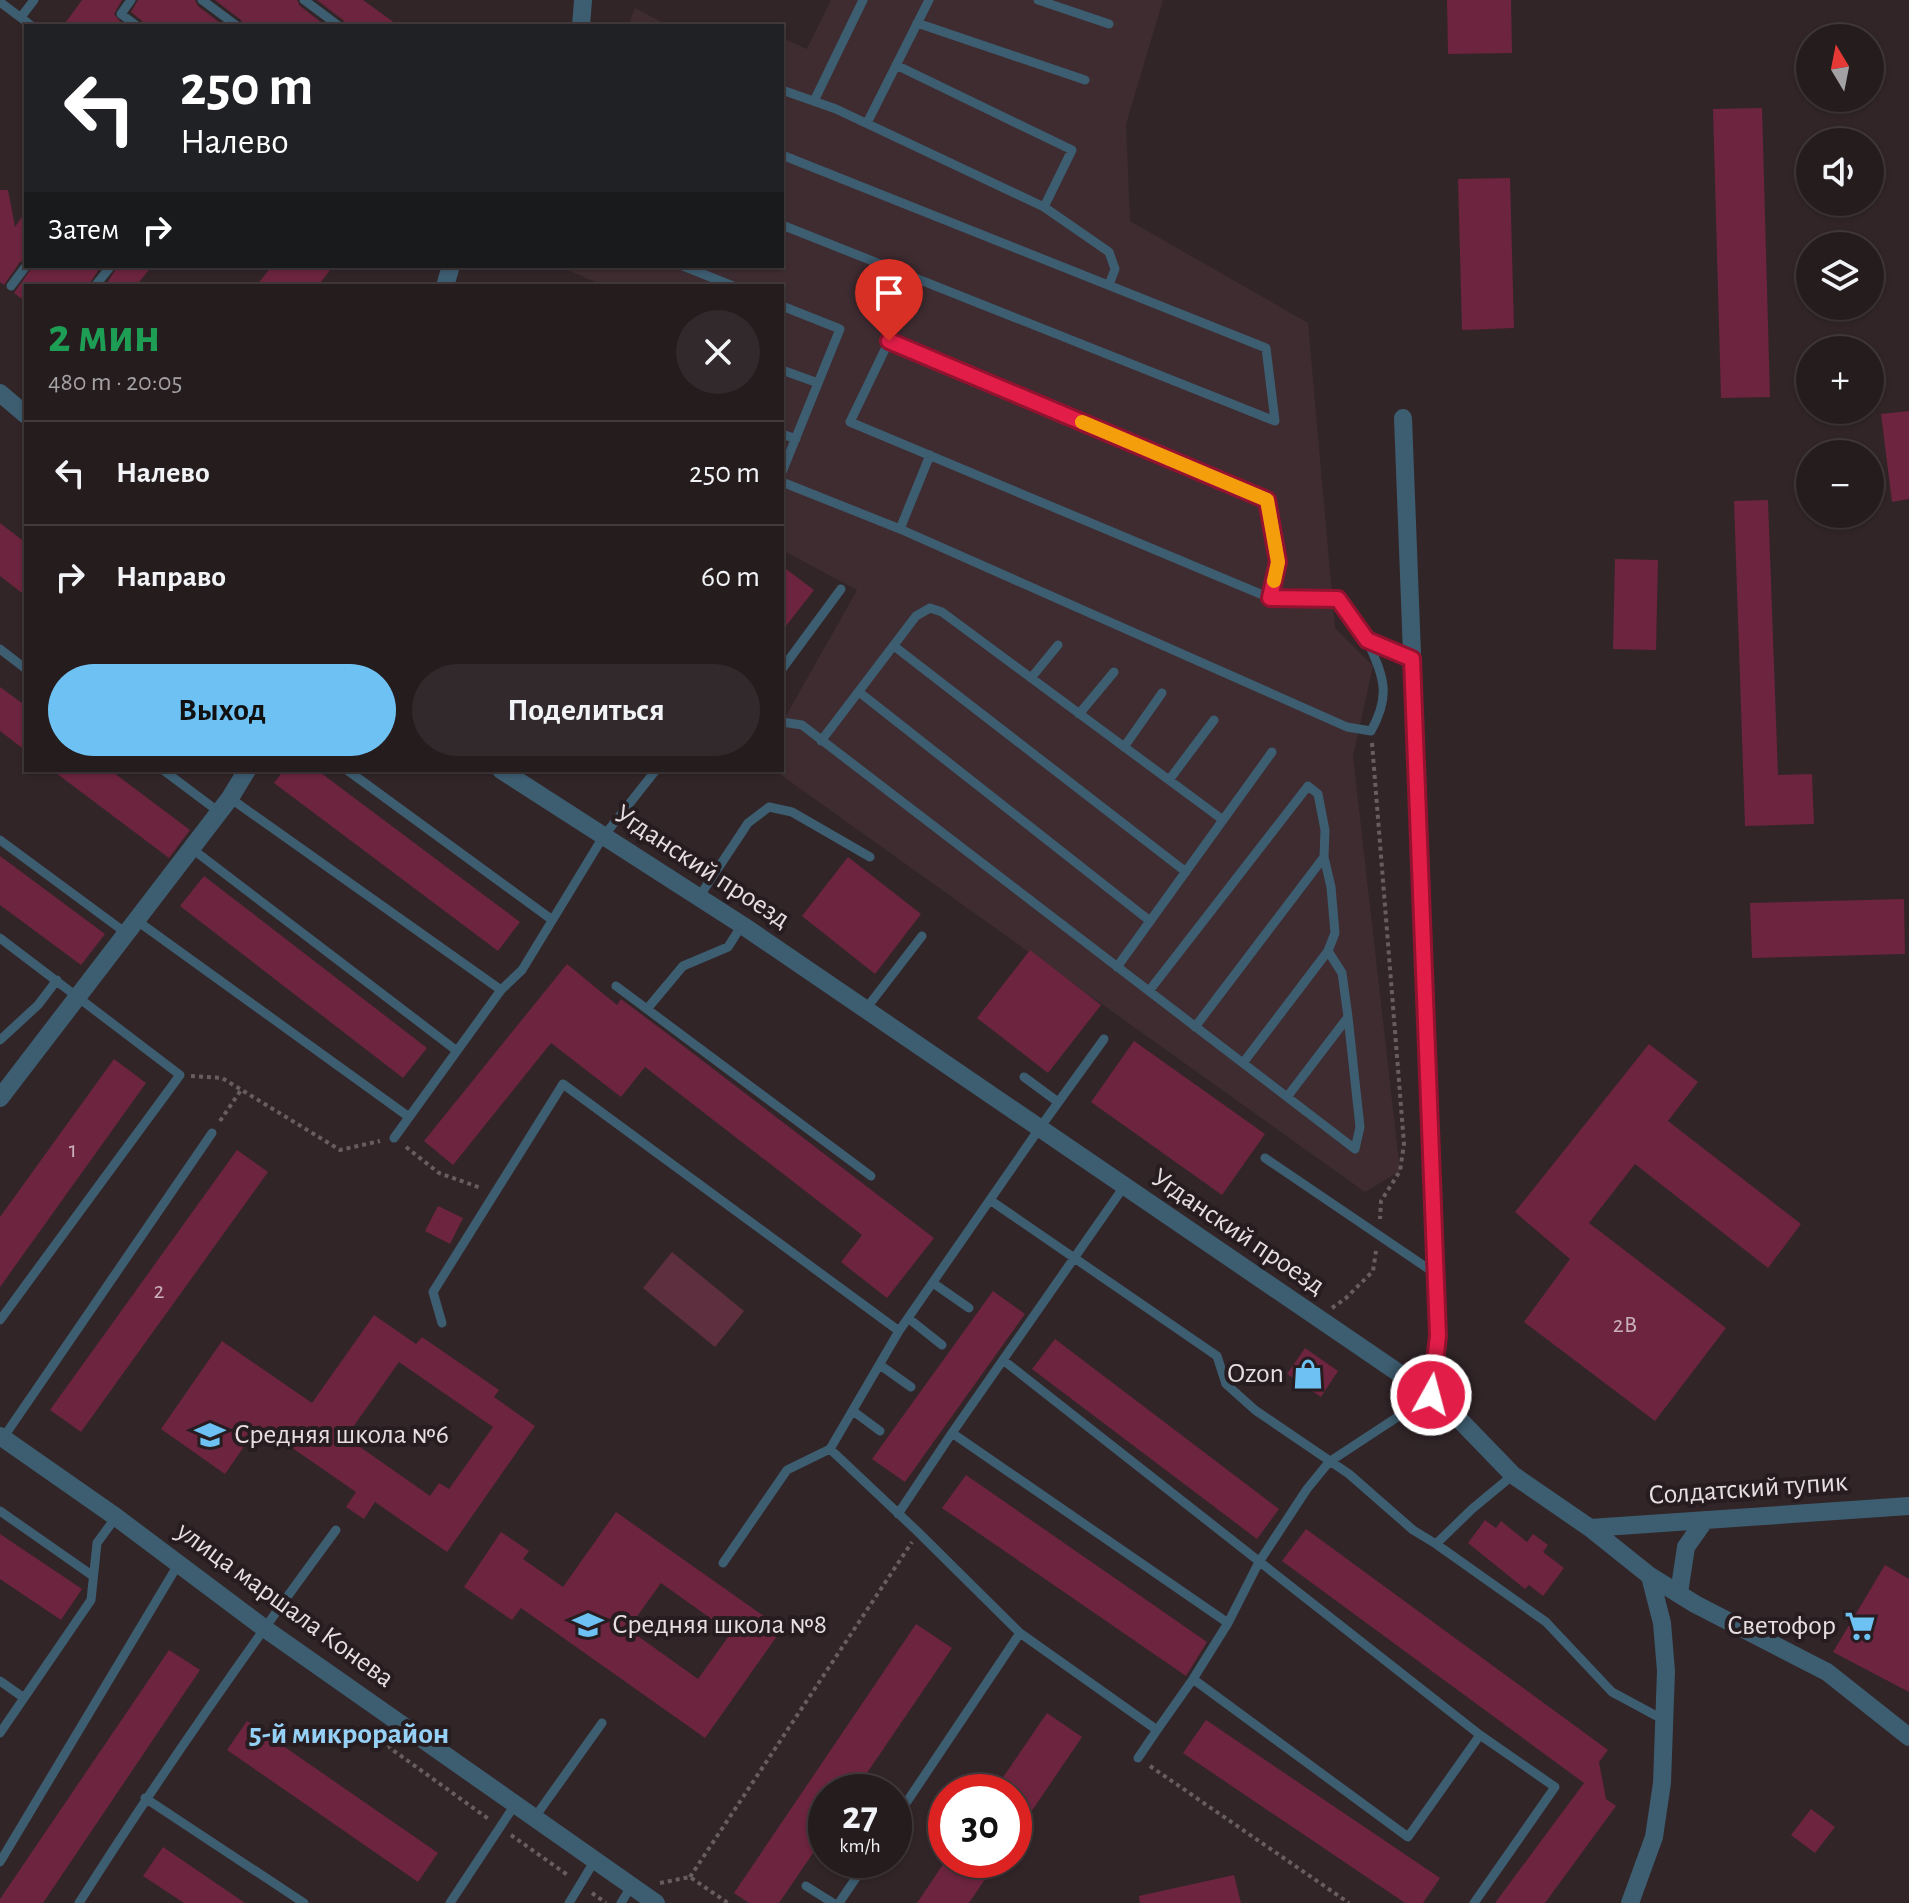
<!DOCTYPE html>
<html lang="ru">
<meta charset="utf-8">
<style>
body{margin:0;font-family:"Alegreya Sans",sans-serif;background:#31292b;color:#f1f3f6;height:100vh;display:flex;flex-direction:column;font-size:30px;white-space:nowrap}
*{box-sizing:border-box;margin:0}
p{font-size:26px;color:#a3a1a4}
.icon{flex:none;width:44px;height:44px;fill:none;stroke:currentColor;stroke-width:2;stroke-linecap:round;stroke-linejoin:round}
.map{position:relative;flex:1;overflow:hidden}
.sheet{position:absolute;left:24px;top:284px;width:760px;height:488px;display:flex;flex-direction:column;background:#251c1e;border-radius:0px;box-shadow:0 2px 6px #0004,0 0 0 2px #423a3c}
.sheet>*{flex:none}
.top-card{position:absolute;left:24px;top:24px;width:760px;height:244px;border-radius:0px;box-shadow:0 2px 6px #0004,0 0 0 2px #423a3c;background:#202124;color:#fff;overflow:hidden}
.needle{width:52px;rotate:350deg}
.buttons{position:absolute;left:1796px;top:24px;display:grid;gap:16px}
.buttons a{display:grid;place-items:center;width:88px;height:88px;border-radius:50%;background:#251c1e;box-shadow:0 2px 6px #0004,0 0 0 2px #423a3c;font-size:40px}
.speed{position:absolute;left:808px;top:1774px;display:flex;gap:16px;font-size:40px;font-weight:700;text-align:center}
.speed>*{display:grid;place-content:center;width:104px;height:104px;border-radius:50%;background:#251c1e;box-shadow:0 2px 6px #0004,0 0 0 2px #423a3c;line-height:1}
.speed small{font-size:20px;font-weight:400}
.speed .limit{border:12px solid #d22;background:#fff;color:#111}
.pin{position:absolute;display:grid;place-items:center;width:68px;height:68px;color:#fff;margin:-82px -34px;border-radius:50% 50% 50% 0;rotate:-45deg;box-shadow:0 0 8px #0007}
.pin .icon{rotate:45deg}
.me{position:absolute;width:88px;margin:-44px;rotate:7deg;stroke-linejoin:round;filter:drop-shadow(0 0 6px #0008)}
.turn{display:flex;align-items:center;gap:28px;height:168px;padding:0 24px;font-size:36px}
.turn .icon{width:104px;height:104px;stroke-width:2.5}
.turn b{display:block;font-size:56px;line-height:68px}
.then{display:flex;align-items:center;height:76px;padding:0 24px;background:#0003;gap:16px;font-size:30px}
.round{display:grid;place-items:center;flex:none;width:84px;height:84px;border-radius:42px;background:#31292b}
.head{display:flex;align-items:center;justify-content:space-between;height:136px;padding:0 24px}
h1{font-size:48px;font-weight:600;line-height:60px;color:#1e9e55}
.primary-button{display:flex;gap:16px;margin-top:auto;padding:16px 24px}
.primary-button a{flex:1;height:92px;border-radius:48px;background:#6ec2f3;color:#111;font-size:32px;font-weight:600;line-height:92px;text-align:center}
.primary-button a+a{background:#31292b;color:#f1f3f6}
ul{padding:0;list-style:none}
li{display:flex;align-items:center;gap:24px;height:104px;padding:0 24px;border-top:2px solid #423a3c}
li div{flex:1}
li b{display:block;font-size:30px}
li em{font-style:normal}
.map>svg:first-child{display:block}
.built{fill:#3e2c31}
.green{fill:#5e2f3e}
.building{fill:#6d243f;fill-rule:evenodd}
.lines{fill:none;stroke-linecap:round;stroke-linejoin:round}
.path{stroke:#685d60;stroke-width:4;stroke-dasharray:4 4;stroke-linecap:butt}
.lane{stroke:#3d5d70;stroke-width:9}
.street{stroke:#3d5d70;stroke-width:18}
.route-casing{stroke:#92132f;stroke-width:20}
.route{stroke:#e11d48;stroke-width:14}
.slow{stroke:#f59e0b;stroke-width:14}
.labels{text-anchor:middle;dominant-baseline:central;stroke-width:8;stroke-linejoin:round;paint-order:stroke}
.number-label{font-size:24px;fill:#c8b0b8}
.street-label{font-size:28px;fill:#e6dee0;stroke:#271c1f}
.poi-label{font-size:28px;fill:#e6dee0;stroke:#271c1f;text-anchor:end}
.neighbourhood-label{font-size:30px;font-weight:bold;fill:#95d1f6;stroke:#271c1f}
</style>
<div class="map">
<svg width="1909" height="1903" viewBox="0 0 1909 1903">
<rect width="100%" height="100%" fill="#312528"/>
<path class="built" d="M831,0H1163L1126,124L1130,221L1308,323L1335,628L1373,666L1353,756L1400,1171L1365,1192L774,770H782V723L857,590L782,550V286H605L558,266H782V38L807,49Z
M635,8L669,26H628Z"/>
<path class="green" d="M672,1252L744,1311L715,1347L643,1288Z"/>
<path class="building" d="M82,0H122L114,14L124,26H63Z
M138,0H195L198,6L224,26H144L142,21L131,12Z
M215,0H297L300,6L326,26H244L241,20Z
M317,0H363L399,26H346L343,20Z
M1447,0H1511L1512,53L1448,54Z
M1762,108L1770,397L1721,398L1713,109Z
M1510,178L1514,328L1462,330L1458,179Z
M0,190H8L15,227L26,211V259L20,262L4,285L0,282Z
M33,266H101L88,286H26V302L14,293Z
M118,266H152L136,286H105Z
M272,266H333L318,286H256Z
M1909,411V499L1892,502L1881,414Z
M1768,500L1778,775L1812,774L1814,824L1745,826L1734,501Z
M0,523L26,543V596L0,576Z
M1615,559L1658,560L1656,650L1613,649Z
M782,566L814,590L782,631Z
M0,687L26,706V751L0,731Z
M52,770H110L190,830L169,858Z
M284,770H317L520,922L498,951L274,783Z
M0,856L105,934L81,965L0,905Z
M848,857L921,914L875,974L802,916Z
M204,876L427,1048L403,1078L180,906Z
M1904,899L1905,954L1752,958L1750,903Z
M1030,950L1101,1005L1048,1073L977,1018Z
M567,964L617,1005L621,999L669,1035L934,1238L887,1298L841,1262L862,1235L645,1067L621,1097L551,1043L453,1165L424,1141Z
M1134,1041L1265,1134L1222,1195L1091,1102Z
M1649,1044L1698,1082L1668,1121L1801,1224L1768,1268L1635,1164L1589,1223L1726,1328L1655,1421L1524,1322L1570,1259L1515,1212Z
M114,1059L146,1083L0,1287V1217Z
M237,1150L268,1172L81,1432L50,1410Z
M438,1206L463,1218L450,1244L425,1231Z
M993,1291L1025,1314L905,1482L872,1459Z
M374,1315L416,1344L422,1337L499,1390L494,1397L535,1426L447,1552L375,1502L364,1519L346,1507L356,1492L259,1425L225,1474L161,1429L222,1341L312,1403ZM399,1362L493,1427L449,1489L439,1483L430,1496L346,1437Z
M1055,1339L1279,1509L1257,1539L1032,1369Z
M1305,1348L1338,1371L1321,1397L1287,1374Z
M966,1475L1207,1642L1186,1676L942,1508Z
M616,1512L782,1629L705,1738L521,1608L512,1620L464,1587L501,1532L529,1551L523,1559L563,1587ZM661,1583L731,1633L698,1679L628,1629Z
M1485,1520L1496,1528L1501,1521L1527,1542L1533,1534L1548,1545L1543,1552L1564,1568L1543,1596L1529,1585L1525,1589L1468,1543Z
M1306,1529L1608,1750L1599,1762L1606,1799L1616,1806L1545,1903H1495L1584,1783L1282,1561Z
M0,1534L82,1589L61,1620L0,1579Z
M1885,1565L1909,1579V1692L1833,1652Z
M916,1624L952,1648L854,1792H826V1834L779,1903H749L734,1893Z
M169,1650L200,1670L43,1903H0V1899Z
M1047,1713L1082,1737L1014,1837V1792H993Z
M1206,1720L1440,1878L1423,1903H1405L1183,1753Z
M247,1721L438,1853L418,1882L227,1750Z
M1811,1809L1835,1827L1815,1853L1791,1835Z
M163,1847L245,1903H184L143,1876Z
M946,1860H998L969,1903H917Z
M1234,1875L1241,1903H1140L1139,1896Z"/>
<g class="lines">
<path class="path" d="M1372,743L1404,1144L1400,1171L1381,1201L1380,1219
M191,1076L222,1078L340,1150L380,1141
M220,1121L241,1090
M406,1147L439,1173L481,1188
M1332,1308L1346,1298L1373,1271L1376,1251
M386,1737L390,1748L490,1820
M1150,1766L1349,1903
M511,1835L569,1876
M690,1877L912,1542
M660,1883L690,1877L728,1903
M592,1893L606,1903"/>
<path class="lane" d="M131,0L121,14L137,26
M202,0L237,26
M304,0L339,26
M1038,0L1109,24
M0,2L32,26
M21,17L34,0
M917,23L1085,80
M896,65L1072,150L1044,207
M782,90L836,109L1044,207L1109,252L1115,269L1109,285
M814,101L863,0
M867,123L929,0
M782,155L1266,348L1275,421L782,225
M683,266L733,286
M11,286L26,266
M95,286L111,266
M782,306L840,329L782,472
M782,370L818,383
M782,434L796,439
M782,482L900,529L930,455
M900,529L1347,727L1371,731C1392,694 1383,676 1367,640
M1270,598L850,422L889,341L1267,500L1278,562L1270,598L1338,599L1367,640L1412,659
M894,646L1186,872
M0,649L26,669
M782,669L841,589
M1031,678L1058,645
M859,692L1150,921
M1079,714L1114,672
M782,722L802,725L1355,1149L1360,1127L1348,1017
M821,741L916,616L930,608L942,612L1223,820
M1124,747L1162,693
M163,770L219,812
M347,770L551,919
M1169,780L1214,720
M230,798L501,990
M0,840L126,933
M191,848L457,1051
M699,897L748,823L769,807L792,812L870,857
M136,920L409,1117
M0,938L180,1075L0,1320
M1117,967L1272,752
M616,986L871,1176
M1149,991L1308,786L1318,794L1325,830L1324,857L1195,1027
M647,1009L683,966L728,947L742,925
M865,1010L922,936
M1104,1039L1039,1129L899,1331L830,1449L918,1532L1020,1633L1157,1730L1193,1679L1228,1623L1259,1562L1307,1489L1329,1462L1431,1395
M0,1040L38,1005L57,980
M1243,1063L1328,951L1335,933L1331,887L1324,857
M1024,1077L1058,1102
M1287,1097L1348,1017L1342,973L1328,951
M394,1138L501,990L522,970L603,837L656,770
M1265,1158L1436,1274
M990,1200L1217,1356L1226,1384L1255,1410L1349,1474L1413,1530L1436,1544L1472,1509L1513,1475
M933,1283L969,1308
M908,1318L942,1345
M442,1323L433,1292L563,1084L899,1331
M1003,1360L1480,1735L1408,1837L1193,1679
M880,1365L911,1387
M853,1411L880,1431
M952,1433L1228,1623
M3,1438L212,1133
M0,1511L93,1576
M898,1514L952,1433L1123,1188
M1436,1544L1546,1622L1612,1692L1664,1720
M723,1563L787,1470L830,1449
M0,1681L24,1698L91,1600L97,1543L116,1517
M0,1733L24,1698
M1138,1758L1157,1730
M145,1798L304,1903
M535,1817L602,1723
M894,1821L1020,1633
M0,1862L179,1563
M806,1886L833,1903
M79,1903C160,1775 246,1652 336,1530
M450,1903L516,1803
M569,1903L595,1860
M621,1903L632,1885
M839,1903L868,1860
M1474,1903L1555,1787L1480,1735"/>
<path class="street" d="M581,26L583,0
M445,286L451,266
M0,393L26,415
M1403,418L1438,1336L1431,1395
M501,770L742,925L1431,1395L1456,1416L1513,1475L1590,1528L1650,1576L1662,1623L1666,1671L1662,1783L1654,1837L1630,1903
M0,1098L230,798L247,770
M0,1436L116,1517L264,1628L656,1903
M1590,1528L1909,1506
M1650,1576L1695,1604L1827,1672L1909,1737
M1679,1593L1686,1547L1705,1520"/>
</g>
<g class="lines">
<g class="route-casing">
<path id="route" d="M889,341L1267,500L1278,562L1270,598L1338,599L1367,640L1412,659L1438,1336L1431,1395"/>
</g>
<use href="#route" class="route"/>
<path class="slow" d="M1082,422L1267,500L1278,562L1274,581"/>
</g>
<defs>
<g id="shop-bare" transform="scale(2.4)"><path d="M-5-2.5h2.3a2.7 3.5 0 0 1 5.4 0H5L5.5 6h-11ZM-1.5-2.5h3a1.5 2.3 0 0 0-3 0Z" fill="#6ec2f3" stroke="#271c1f" stroke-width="2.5" paint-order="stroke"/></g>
<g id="school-bare" transform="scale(2.4)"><path d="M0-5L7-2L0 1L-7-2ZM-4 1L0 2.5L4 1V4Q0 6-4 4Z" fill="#6ec2f3" stroke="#271c1f" stroke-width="2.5" paint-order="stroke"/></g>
<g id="supermarket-bare" transform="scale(2.4)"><path d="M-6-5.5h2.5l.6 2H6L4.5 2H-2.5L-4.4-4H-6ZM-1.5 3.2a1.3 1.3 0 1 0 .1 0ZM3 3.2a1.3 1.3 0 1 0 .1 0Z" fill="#6ec2f3" stroke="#271c1f" stroke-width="2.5" paint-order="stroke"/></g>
</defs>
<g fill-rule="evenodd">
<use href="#shop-bare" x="1308" y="1374"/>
<use href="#school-bare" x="210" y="1435"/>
<use href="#school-bare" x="588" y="1625"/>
<use href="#supermarket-bare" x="1860" y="1626"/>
</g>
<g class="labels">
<g class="number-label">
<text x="73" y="1150">1</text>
<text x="159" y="1291">2</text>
<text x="1625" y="1325">2В</text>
</g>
<g class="street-label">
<text transform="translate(702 867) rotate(33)">Угданский проезд</text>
<text transform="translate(1238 1232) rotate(34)">Угданский проезд</text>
<text transform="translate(1748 1489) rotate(-4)">Солдатский тупик</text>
<text transform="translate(285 1605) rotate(36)">улица маршала Конева</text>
</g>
<g class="poi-label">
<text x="1284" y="1374">Ozon</text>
<text x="234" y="1435" text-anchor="start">Средняя школа №6</text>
<text x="612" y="1625" text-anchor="start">Средняя школа №8</text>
<text x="1836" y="1626">Светофор</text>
</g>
<g class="neighbourhood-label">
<text x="349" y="1734">5-й микрорайон</text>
</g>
</g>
</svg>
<div class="buttons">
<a><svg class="needle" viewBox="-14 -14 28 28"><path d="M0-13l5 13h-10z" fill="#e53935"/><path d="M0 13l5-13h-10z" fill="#a3a1a4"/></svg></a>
<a><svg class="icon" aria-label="sound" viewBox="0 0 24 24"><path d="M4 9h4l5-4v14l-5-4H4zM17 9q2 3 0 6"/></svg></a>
<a><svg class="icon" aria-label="layers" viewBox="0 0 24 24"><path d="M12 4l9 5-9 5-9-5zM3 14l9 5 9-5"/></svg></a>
<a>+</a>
<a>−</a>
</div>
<div class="speed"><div>27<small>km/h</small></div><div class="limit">30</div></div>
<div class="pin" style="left:889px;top:341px;background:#d93025"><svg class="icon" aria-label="arrive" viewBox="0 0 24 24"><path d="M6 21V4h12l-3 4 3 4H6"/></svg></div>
<svg class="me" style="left:1431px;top:1395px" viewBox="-20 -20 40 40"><circle r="17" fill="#e11d48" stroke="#fff" stroke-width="3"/><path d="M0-11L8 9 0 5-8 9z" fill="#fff"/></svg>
<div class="top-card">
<div class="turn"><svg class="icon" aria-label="left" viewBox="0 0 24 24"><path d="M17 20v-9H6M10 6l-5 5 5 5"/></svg><div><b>250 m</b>Налево</div></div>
<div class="then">Затем<svg class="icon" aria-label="right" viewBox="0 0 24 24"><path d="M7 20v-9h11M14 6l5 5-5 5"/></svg></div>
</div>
<section class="sheet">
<div class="head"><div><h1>2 мин</h1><p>480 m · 20:05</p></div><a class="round"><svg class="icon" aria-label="close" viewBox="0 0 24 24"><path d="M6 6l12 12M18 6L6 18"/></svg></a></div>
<ul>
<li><svg class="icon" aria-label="left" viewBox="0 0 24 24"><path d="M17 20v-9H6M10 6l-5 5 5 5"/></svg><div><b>Налево</b></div><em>250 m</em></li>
<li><svg class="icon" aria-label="right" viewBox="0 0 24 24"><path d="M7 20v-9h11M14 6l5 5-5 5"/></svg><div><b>Направо</b></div><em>60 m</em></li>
</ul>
<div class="primary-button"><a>Выход</a><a>Поделиться</a></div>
</section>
</div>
